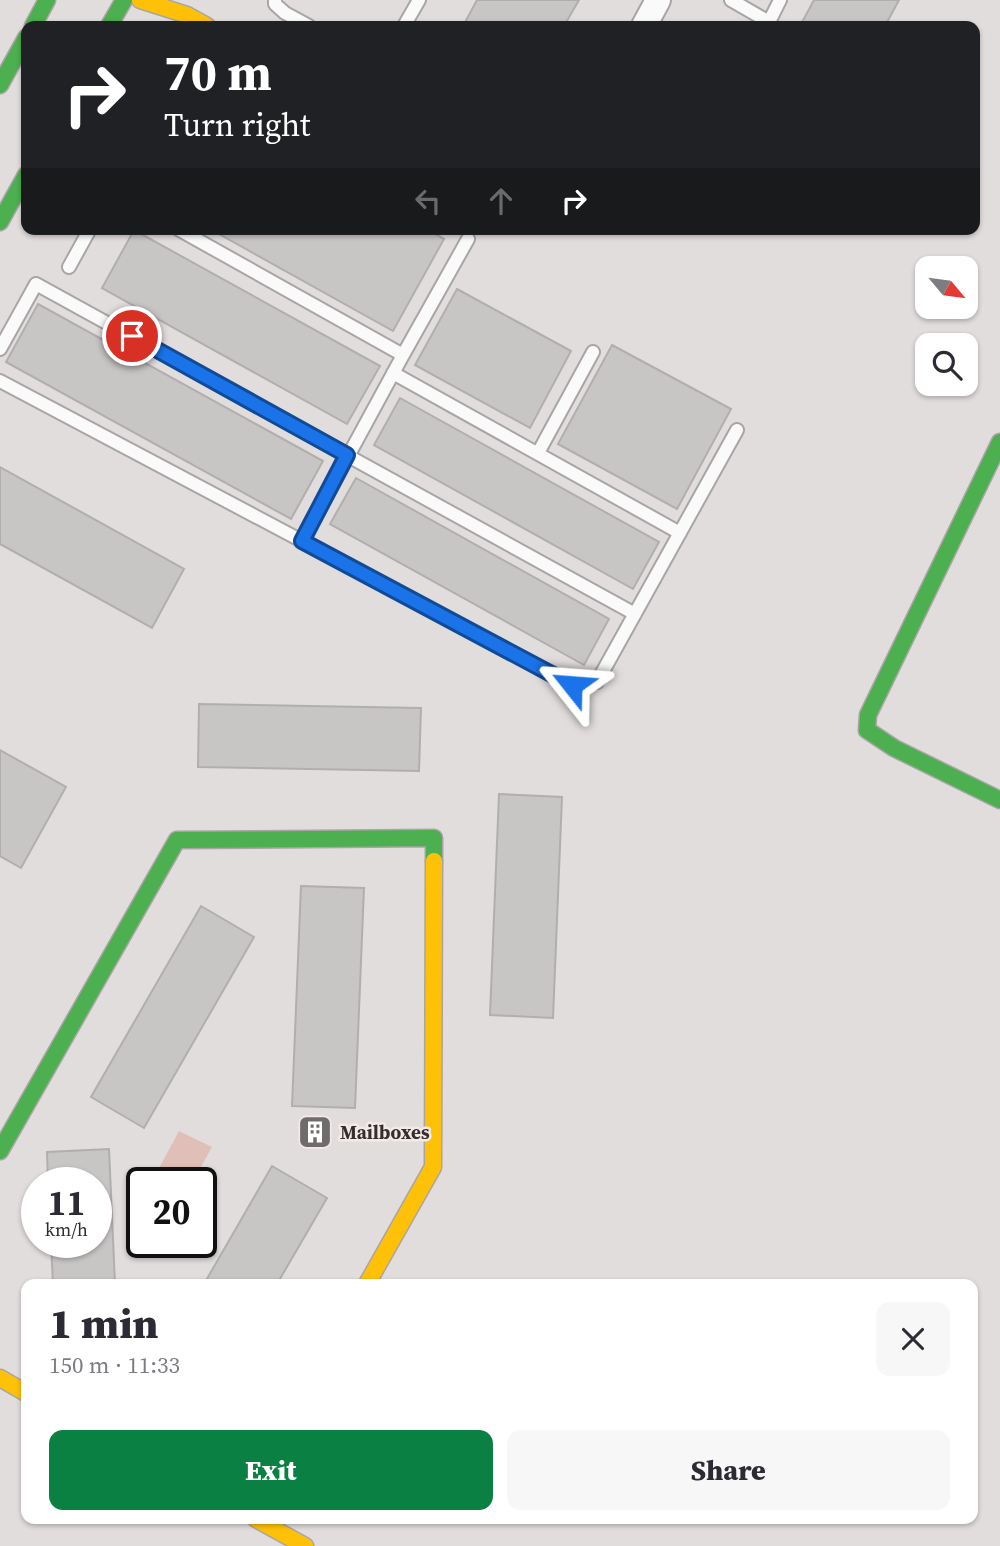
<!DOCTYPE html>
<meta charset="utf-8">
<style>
body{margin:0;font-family:"Source Serif 4",serif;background:#f7f7f7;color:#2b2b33;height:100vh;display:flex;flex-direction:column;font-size:26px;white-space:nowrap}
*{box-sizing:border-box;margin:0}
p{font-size:23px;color:#7c7c81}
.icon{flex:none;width:38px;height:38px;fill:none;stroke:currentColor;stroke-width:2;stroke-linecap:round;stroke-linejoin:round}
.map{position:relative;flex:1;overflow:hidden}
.drawer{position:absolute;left:21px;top:1279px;width:957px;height:245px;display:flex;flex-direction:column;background:#fff;border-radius:14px;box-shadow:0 2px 5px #0004}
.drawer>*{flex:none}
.banner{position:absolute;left:21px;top:21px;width:959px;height:214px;border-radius:14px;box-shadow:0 2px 5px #0004;background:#202124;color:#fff;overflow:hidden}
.needle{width:46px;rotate:119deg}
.buttons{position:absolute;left:915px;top:256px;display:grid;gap:14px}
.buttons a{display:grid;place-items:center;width:63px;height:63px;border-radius:14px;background:#fff;box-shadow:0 2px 5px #0004;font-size:35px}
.speed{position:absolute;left:21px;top:1167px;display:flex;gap:14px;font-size:35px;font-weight:700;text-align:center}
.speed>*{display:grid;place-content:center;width:91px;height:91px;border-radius:50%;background:#fff;box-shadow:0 2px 5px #0004;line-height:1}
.speed small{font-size:18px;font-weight:400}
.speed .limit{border:4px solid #111;border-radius:10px;background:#fff;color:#111}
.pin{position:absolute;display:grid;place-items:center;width:60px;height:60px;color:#fff;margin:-30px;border:4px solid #fff;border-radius:50%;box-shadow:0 2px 7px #0007}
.me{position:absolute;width:77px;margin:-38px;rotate:298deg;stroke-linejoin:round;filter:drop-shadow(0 0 5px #0008)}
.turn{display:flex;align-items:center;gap:24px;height:147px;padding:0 28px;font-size:32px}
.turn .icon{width:91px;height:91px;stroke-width:2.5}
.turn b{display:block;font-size:49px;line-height:60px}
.lanes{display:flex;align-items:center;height:66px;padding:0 28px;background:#0003;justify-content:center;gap:35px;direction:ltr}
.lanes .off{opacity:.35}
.round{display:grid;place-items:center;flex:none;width:74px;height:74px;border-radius:14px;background:#f7f7f7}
.summary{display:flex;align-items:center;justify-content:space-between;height:119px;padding:0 28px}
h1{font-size:42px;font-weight:800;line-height:52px}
.primary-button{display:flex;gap:14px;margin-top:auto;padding:14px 28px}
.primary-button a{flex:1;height:80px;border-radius:14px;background:#0b8043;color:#fff;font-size:28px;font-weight:800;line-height:80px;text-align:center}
.primary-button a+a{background:#f7f7f7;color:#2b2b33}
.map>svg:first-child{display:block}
.green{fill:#e0bfb8}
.building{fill:#c8c5c5;stroke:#b2aeae;stroke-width:2}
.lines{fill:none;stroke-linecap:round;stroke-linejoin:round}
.lane-casing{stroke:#a9a5a5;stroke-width:16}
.street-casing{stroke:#a9a5a5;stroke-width:28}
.fast-casing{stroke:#a9a5a5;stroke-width:19}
.slow-casing{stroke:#a9a5a5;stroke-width:19}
.lane{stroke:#fbfafa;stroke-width:12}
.street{stroke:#fbfafa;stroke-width:24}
.fast{stroke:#4caf50;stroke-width:16}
.slow{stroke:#ffc107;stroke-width:16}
.route-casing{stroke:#114b97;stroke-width:18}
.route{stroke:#1a73e8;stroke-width:12}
.labels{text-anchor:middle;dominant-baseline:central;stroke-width:5;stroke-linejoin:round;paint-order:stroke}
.poi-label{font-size:19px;font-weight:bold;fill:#332f2e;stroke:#f3e9e7;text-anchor:start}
</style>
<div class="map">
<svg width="1000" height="1546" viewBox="0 0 1000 1546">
<rect width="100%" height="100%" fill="#e2dddd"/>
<path class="green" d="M179,1131L212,1147L192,1183H151Z"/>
<path class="building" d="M477,0H579L564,26H463Z
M814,0H899L885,26H800Z
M210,229H426L444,239L393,331Z
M134,230L380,366L347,424L102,288Z
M457,289L571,351L530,428L415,365Z
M38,304L323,461L291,519L6,362Z
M612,345L731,409L677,509L558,444Z
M400,398L659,542L633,589L374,445Z
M0,467L184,569L152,628L0,544Z
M356,478L609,619L584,665L330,524Z
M199,704L421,708L419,771L198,767Z
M0,750L66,787L21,868L0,856Z
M499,794L562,797L553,1018L490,1015Z
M301,886L364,888L355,1108L292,1106Z
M201,906L254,937L144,1128L91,1097Z
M323,1124L324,1138L305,1140L306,1126Z
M109,1149L115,1284H53L51,1242H96V1183H48L47,1152Z
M272,1166L327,1198L277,1284H204Z"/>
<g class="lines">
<g class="lane-casing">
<path id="lane" d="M275,0V4L285,13L309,26
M731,0L769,22L780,0
M404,26L419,0
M69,267L90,229
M0,349L36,284L635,614
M403,355L468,239
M393,373L680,533
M0,381L302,541L403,355L178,229
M538,453L593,352
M302,541L572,685L597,682L737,430"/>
</g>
<g class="street-casing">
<path id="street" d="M644,26L658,0"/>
</g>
<g class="fast-casing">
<path id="fast" d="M33,26L47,0
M109,26L124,0
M0,85L26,38
M0,222L26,175
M1000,442L868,715L867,730L894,748L1000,800
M0,1151L177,840L434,838V861"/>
</g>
<g class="slow-casing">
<path id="slow" d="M140,0L187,15L207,26
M367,1284L433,1167L434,861
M0,1378L26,1393
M256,1519L305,1546"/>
</g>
<use href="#lane" class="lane"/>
<use href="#street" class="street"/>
<use href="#fast" class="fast"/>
<use href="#slow" class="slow"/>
</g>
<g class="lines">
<g class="route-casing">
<path id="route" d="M132,336L347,455L302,541L572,685"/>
</g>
<use href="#route" class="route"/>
</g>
<defs>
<g id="building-square" transform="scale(1.75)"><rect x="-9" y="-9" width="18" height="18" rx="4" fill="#706c6b" stroke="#f3e9e7"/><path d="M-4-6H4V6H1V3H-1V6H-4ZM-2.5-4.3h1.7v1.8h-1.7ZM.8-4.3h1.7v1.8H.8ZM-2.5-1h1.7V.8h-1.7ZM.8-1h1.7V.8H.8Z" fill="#fff"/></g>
</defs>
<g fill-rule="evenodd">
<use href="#building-square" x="315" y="1132"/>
</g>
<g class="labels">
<g class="poi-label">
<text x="340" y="1132">Mailboxes</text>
</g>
</g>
</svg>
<div class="buttons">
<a><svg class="needle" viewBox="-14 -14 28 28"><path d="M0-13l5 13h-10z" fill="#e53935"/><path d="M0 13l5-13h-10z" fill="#7c7c81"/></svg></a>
<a><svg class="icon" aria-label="search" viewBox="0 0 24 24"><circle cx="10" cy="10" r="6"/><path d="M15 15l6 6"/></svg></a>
</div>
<div class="speed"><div>11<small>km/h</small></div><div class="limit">20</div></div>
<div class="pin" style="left:132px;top:336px;background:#d93025"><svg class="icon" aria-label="arrive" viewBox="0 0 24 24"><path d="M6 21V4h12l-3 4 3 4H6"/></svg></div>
<svg class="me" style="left:572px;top:685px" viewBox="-20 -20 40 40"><path d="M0-17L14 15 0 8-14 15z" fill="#1a73e8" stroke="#fff" stroke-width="4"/></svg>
<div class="banner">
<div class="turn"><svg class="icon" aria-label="right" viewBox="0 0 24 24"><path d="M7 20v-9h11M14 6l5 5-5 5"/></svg><div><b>70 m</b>Turn right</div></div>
<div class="lanes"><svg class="icon off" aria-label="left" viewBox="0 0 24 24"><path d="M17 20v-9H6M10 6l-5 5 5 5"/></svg><svg class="icon off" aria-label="ahead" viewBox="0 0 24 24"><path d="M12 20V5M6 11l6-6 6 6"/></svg><svg class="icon" aria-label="right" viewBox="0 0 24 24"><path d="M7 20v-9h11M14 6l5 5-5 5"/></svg></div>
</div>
<section class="drawer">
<div class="summary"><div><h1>1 min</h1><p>150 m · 11:33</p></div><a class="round"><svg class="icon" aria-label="close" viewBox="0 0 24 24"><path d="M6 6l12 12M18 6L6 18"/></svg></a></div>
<div class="primary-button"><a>Exit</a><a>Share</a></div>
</section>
</div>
